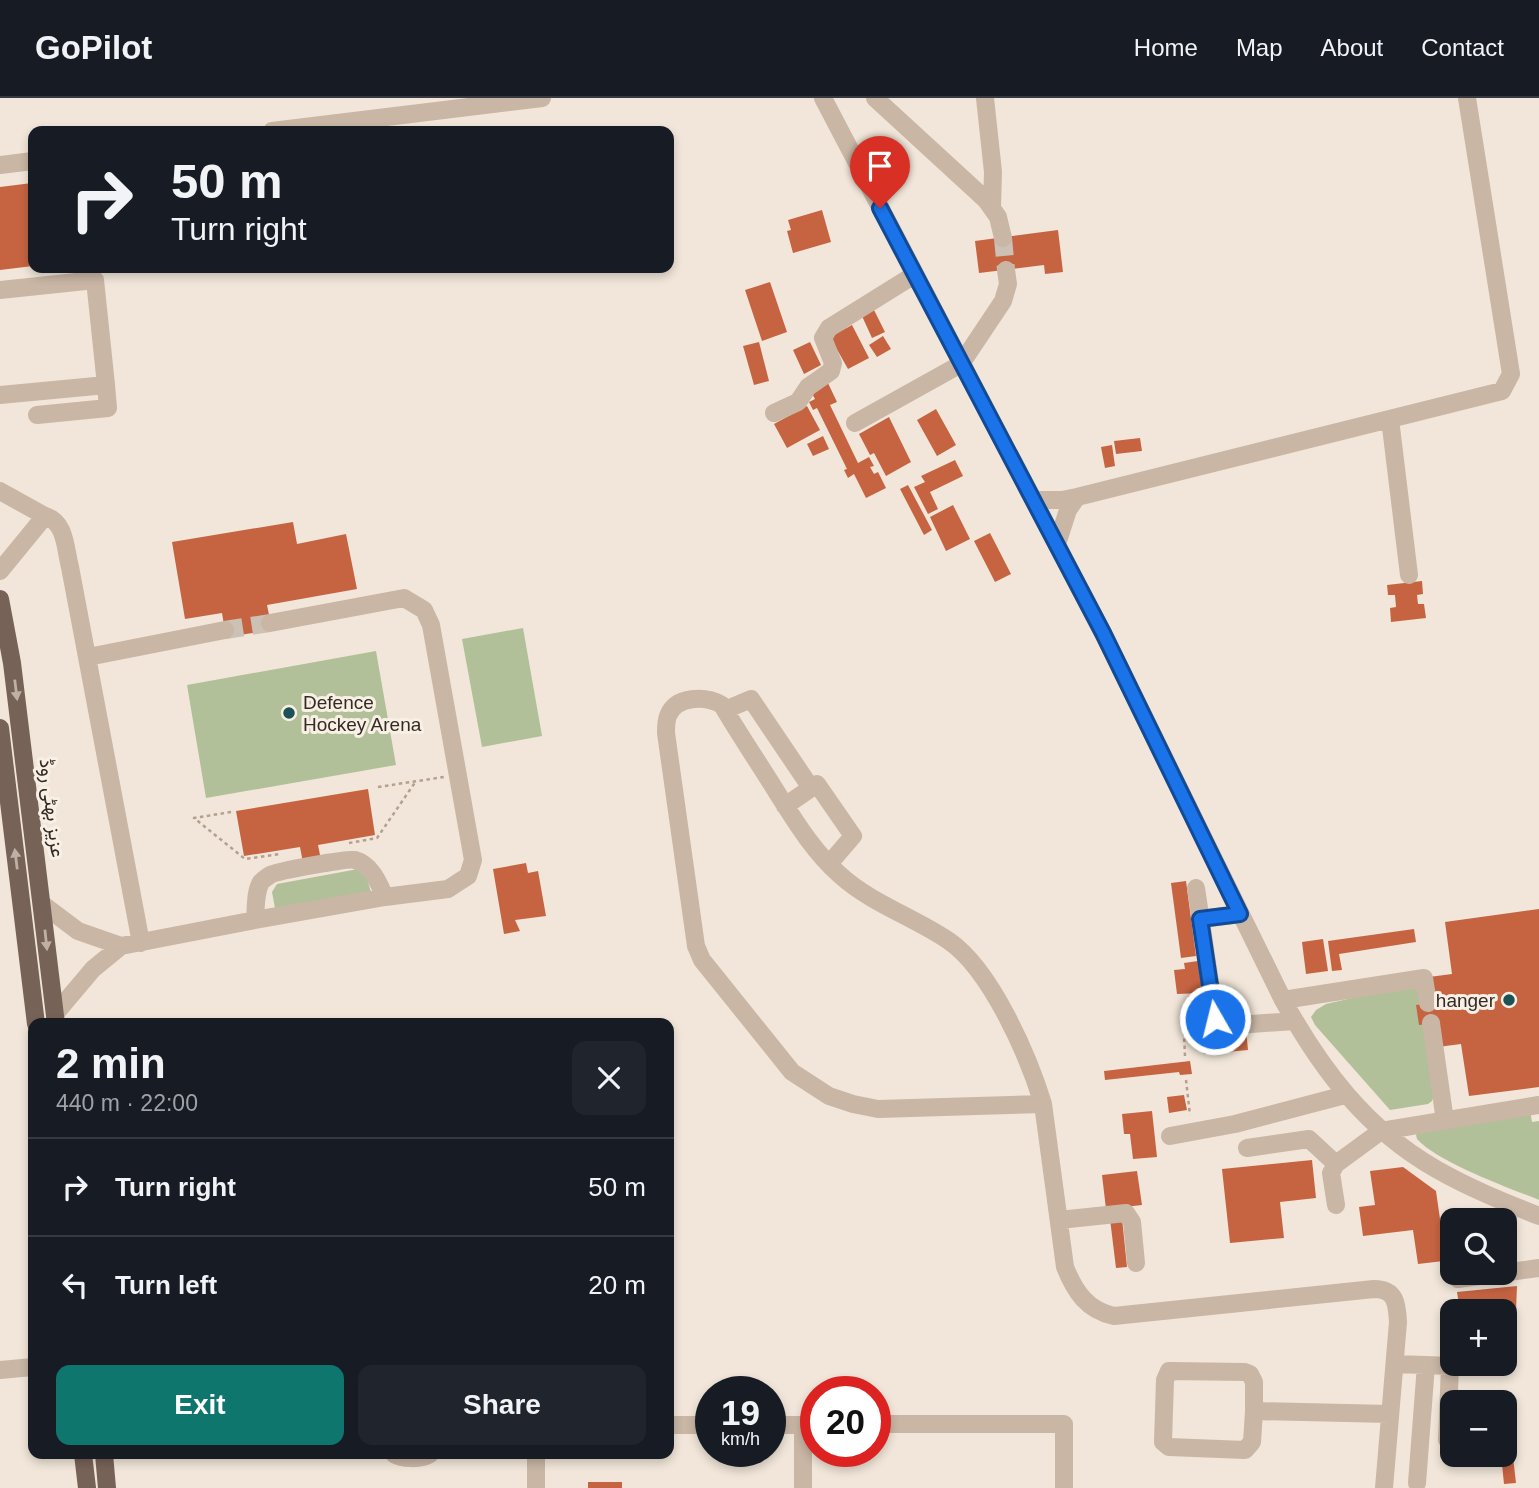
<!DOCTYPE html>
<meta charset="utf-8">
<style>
body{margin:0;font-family:Arial,Vazirmatn,sans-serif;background:#20242c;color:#f1f3f6;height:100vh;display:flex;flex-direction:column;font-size:26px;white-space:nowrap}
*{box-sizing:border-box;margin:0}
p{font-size:23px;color:#9ea1a6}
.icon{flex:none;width:38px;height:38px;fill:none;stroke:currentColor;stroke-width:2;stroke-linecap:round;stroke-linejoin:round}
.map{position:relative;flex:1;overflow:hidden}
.sheet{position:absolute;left:28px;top:920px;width:646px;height:441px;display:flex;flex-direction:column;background:#171b24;border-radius:14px;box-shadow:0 4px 10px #0003}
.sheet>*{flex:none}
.guide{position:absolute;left:28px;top:28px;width:646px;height:147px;border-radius:14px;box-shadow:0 4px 10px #0003;background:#171b24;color:#f1f3f6;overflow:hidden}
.controls{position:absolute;left:1440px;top:1110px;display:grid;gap:14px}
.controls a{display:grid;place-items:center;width:77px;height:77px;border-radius:14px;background:#171b24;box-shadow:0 4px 10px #0003;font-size:35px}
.speed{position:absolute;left:695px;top:1278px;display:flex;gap:14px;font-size:35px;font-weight:700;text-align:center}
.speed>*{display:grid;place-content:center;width:91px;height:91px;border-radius:50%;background:#171b24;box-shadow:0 4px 10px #0003;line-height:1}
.speed small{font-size:18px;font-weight:400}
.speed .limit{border:10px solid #d22;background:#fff;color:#111}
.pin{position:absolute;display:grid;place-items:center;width:60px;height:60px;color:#fff;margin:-72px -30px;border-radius:50% 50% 50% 0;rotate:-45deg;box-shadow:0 0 7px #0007}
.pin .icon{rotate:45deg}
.me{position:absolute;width:77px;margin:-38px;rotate:352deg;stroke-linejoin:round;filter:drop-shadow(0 0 5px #0008)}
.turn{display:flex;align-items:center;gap:24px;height:147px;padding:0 28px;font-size:32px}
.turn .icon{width:91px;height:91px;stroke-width:2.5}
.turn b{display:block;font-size:49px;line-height:60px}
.round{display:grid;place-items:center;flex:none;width:74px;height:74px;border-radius:14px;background:#20242c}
.head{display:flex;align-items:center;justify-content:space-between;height:119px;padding:0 28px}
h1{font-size:42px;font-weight:800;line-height:52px}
.cta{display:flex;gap:14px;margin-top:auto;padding:14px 28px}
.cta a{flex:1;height:80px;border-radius:14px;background:#0f766e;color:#fff;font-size:28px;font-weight:800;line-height:80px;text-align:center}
.cta a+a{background:#20242c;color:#f1f3f6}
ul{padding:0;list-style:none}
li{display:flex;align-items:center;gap:21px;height:98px;padding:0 28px;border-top:2px solid #363941}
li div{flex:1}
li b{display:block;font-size:26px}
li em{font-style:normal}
header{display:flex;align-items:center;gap:42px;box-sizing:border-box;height:98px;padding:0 35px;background:#171b24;border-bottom:2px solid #363941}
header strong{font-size:33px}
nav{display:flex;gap:38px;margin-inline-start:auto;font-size:24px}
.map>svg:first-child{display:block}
.green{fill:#b2c099}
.building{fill:#c66442}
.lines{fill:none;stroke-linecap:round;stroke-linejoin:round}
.minor-tunnel{stroke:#cbc1b5;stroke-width:18;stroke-dasharray:18 9;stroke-linecap:butt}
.path{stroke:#b5a08f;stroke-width:2.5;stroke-dasharray:3.5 3.5;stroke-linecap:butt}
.minor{stroke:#c9b6a5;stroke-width:18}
.major{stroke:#776257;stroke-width:18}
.oneway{fill:#beb0a5}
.route-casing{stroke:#114b97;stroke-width:18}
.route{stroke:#1a73e8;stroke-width:12}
.poi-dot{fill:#1c5156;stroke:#f9f0e5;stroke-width:2.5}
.labels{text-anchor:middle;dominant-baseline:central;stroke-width:6;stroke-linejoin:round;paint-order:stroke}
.poi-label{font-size:19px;fill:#352b26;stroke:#f9f0e5;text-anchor:start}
.street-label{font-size:19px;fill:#352b26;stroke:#f9f0e5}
</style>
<header>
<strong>GoPilot</strong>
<nav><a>Home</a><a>Map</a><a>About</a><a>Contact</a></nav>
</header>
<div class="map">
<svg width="1539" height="1390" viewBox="0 0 1539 1390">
<rect width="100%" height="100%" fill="#f1e6d9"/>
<path class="green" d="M523,530L542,638L482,649L462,541Z
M376,553L396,667L206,700L187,587Z
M358,771L367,781L371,794L275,810L272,794L277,786Z
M1409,887L1418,888L1428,926L1434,997L1432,1003L1428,1006L1390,1012L1315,927L1311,919L1316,912L1326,906Z
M1530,1012L1532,1024L1539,1023V1102C1507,1089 1439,1065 1417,1041L1416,1037L1420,1032Z"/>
<path class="building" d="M32,85L33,168L0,172V89Z
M822,112L831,144L793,155L787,133L791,132L788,122Z
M1058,132L1063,174L1045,176L1044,167L979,175L975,143Z
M770,184L787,234L762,243L745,192Z
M874,212L885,234L872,240L862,218Z
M852,227L869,260L848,271L830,239Z
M883,238L891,251L877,259L869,247Z
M759,244L769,283L754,287L743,248Z
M810,244L821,267L804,276L793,252Z
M827,283L837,304L830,307L858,365L869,359L874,368L870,369L874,376L878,374L886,390L866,400L854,376L848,380L844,372L847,371L817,310L813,312L809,304L815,301L810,292Z
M807,308L820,332L787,350L774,326Z
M936,311L956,347L937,358L917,322Z
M889,319L911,364L886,378L874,355L870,357L859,336Z
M823,338L829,351L813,358L807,346Z
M1140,340L1142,353L1116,356L1114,343Z
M1112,347L1115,368L1105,370L1101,349Z
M955,362L963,378L930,394L938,411L928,416L914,389L925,384L921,378Z
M908,387L932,432L924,437L900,391Z
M953,407L970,441L946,453L930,419Z
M293,424L297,446L346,436L357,491L267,507L272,532L226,539L222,515L185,521L172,444Z
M990,435L1011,476L995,484L974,443Z
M1422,483L1423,496L1417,497L1418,506H1424L1426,520L1391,524L1390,510L1396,509L1395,497H1388L1387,487Z
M368,691L375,737L318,747L321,762L303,765L300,749L244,758L236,713Z
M526,765L528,775L538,773L546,818L515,822L520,833L504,836L493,771Z
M1186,783L1196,858L1181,860L1171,785Z
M1539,811V989L1469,998L1461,946L1438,949L1435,925L1419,927L1416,907L1432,905L1429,879L1452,876L1445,824Z
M1414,831L1416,844L1339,856L1342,872L1332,873L1328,843Z
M1323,841L1328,873L1306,876L1302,844Z
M1198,863L1203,895L1177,896L1174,872L1185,871L1184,865Z
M1203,896L1207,927L1192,929L1188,898Z
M1246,932L1248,952L1204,956L1202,935Z
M1190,963L1192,976L1180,977L1179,974L1105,982L1104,973Z
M1184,997L1187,1012L1169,1015L1167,999Z
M1152,1013L1157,1059L1133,1061L1130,1036H1124L1122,1016Z
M1312,1062L1316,1100L1280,1104L1284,1140L1230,1145L1222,1071Z
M1403,1069L1436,1093L1441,1128L1452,1127V1162L1418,1166L1413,1132L1363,1138L1359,1109L1375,1107L1370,1073Z
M1137,1073L1142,1107L1106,1111L1102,1077Z
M1122,1120L1127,1169L1116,1170L1110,1121Z
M1517,1188L1514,1263L1505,1264V1213H1460L1457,1194Z
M1512,1350L1516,1385L1504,1386L1501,1356H1505V1351Z
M588,1384H622V1390H588Z"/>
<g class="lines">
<path class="minor-tunnel" d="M1003,140L1006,172
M225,532L270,525"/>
<path class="path" d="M378,689L444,679
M231,714L194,720L245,761L280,756
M349,745L377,740L416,683
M1185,958L1184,937L1203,932
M1186,982L1190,1017"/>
<path class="minor" d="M823,0L1103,535L1283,902C1321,971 1366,1031 1436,1071C1469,1090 1504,1104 1539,1118
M875,0L986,102L998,119L1003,140
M985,0L993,74L992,108
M272,33L542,0
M0,67L33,63
M0,192L95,182L106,287L0,297
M774,315L798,304L808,289L831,273L833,265L823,240L829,230L914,177
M37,317L108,310L106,287
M1390,321L1409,477
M855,325L961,266L1003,203L1008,186L1006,172
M0,393L45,418L0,473
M1034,402H1062L1077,399L1502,293L1511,276L1467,0
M45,418C66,424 65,450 70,469L141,845
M1057,446L1068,412L1077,399
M88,559L225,532
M725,612L751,601L811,690
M785,708L817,686L853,738L829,766
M1196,790L1216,925L1223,928L1294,923
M42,806L78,833L121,848L93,871L55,916
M1201,821L1240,816
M255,822C256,810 255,794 261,784C264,781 267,779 270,777C277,773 348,760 355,762C372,767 379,786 385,799
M121,848L255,822L385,799L448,791L468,778L473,762L431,527L424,512L404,500L270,525
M1283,902L1424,880L1428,905
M1431,925L1445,1023
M1043,1006L878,1011L853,1006L829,998L792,974L702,862L696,848L666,635C666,629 666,623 668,618C676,597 706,598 722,607C739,636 758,664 776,693C795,723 813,753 840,777C872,806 914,819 949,843C991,872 1028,957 1043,1006L1065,1169C1075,1194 1087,1212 1114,1218L1374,1191C1396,1191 1397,1206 1398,1224L1384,1390
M1170,1038L1235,1026L1345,997
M1247,1050L1309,1041L1336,1066
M1336,1107L1331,1075L1336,1066L1381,1033L1539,1007
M1059,1122L1126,1115L1132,1124L1136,1165
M1458,1181L1539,1170
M1395,1266L1426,1267L1417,1385
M1426,1267L1450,1268L1447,1342
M0,1272L33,1269
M1254,1313L1252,1344L1245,1352L1169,1349L1163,1344L1165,1282L1169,1273L1245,1274L1250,1276L1254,1284V1313L1390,1316
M875,1326H1064V1390
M668,1327H710
M770,1327H816
M803,1327V1390
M394,1356C402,1361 421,1362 430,1356
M536,1390V1356"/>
<path class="major" d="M0,501L12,565L56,926
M0,630L36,926
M83,1356L87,1390
M104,1356L107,1390"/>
</g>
<defs><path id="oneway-solid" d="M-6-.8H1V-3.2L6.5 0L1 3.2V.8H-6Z" transform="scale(1.75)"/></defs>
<g class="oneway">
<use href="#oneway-solid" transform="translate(16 592) rotate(83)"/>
<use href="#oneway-solid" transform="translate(16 761) rotate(-97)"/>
<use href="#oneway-solid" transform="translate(46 842) rotate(84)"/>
</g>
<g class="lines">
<g class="route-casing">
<path id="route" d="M880,110L1103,535L1240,816L1200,821L1215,921"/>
</g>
<use href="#route" class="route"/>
</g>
<g class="poi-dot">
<circle cx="289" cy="615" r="7"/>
<circle cx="1509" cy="902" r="7"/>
</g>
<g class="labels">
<g class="poi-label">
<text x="303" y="604">Defence<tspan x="303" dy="22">Hockey Arena</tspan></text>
<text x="1495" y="902" text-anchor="end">hanger</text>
</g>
<g class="street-label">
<text transform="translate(52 710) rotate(83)">عزیز بھٹی روڈ</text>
</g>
</g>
</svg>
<div class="controls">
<a><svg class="icon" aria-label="search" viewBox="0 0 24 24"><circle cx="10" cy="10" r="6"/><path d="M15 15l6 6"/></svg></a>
<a>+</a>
<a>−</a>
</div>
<div class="speed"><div>19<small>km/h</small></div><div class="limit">20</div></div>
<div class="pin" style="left:880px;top:110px;background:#d93025"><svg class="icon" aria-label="arrive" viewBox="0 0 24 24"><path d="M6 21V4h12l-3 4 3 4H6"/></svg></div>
<svg class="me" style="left:1215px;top:921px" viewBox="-20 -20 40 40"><circle r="17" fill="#1a73e8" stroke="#fff" stroke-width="3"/><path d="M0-11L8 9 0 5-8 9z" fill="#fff"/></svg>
<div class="guide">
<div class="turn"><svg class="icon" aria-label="right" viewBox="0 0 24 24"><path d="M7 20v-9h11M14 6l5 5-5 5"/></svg><div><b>50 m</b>Turn right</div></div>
</div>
<section class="sheet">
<div class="head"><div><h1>2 min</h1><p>440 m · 22:00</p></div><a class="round"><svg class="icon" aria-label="close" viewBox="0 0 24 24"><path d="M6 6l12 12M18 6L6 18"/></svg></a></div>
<ul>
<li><svg class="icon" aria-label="right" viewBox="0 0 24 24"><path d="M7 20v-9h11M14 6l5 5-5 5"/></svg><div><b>Turn right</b></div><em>50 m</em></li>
<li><svg class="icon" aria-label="left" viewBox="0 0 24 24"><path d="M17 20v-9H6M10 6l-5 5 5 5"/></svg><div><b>Turn left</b></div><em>20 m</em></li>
</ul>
<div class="cta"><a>Exit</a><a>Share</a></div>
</section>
</div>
